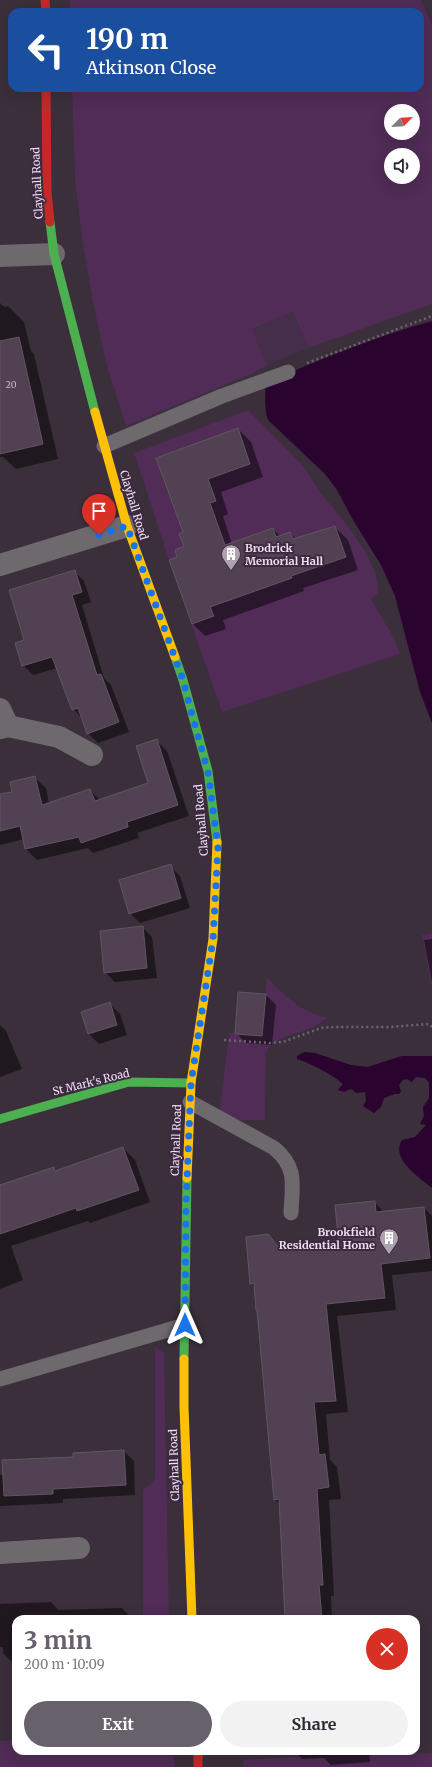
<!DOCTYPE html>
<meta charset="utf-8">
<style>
body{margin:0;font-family:Merriweather,serif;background:#f2f2f3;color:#2b2b33;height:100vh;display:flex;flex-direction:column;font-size:15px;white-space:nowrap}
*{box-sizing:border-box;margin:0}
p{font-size:13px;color:#7c7c81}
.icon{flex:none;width:22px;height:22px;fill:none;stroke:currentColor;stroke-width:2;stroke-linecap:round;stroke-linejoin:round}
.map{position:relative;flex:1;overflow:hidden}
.side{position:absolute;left:12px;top:1615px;width:408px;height:140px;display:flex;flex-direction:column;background:#fff;border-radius:12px;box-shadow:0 4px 16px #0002}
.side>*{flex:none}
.guide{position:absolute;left:8px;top:8px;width:416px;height:84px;border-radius:12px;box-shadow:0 4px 16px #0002;background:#1a4fa0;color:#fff;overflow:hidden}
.needle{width:26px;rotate:66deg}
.controls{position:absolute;left:384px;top:104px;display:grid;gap:8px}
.controls a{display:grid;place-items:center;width:36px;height:36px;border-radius:50%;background:#fff;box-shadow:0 4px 16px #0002;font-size:20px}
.pin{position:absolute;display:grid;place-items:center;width:34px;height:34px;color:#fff;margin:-41px -17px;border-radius:50% 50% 50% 0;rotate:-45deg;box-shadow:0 0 4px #0007}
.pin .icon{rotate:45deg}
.me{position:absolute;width:44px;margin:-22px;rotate:0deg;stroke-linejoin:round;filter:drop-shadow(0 0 3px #0008)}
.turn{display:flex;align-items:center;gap:14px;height:84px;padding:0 12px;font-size:18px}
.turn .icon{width:52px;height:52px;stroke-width:2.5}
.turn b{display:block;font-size:28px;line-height:34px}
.round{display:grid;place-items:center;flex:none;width:42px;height:42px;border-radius:21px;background:#f2f2f3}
.head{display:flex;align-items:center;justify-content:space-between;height:68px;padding:0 12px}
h1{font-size:24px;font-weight:700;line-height:30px;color:#66616b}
.action{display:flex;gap:8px;margin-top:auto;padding:8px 12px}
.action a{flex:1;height:46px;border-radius:24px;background:#66616b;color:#fff;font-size:16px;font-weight:700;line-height:46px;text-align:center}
.action a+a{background:#f2f2f3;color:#2b2b33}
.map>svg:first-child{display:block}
.built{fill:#452e49}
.green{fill:#502c56;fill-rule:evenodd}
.water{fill:#2a042f}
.shadow{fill:#0007}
.building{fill:#514153;stroke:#605662}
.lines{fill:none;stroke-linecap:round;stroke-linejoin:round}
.path{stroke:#6d666d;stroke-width:2.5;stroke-dasharray:2 3;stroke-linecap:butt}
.lane{stroke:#6d696d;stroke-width:15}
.street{stroke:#6d696d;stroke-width:22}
.fast{stroke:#4caf50;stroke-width:9}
.slow{stroke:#ffc107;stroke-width:9}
.jam{stroke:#c62828;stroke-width:9}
.route{stroke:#1a73e8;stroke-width:7;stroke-dasharray:0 12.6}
.labels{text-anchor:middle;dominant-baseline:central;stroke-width:4;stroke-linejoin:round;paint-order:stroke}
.number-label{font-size:9px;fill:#c5b8c7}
.street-label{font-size:11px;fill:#ece0ee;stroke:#3e2a40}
.poi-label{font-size:11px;font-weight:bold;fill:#ece0ee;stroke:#3e2a40;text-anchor:start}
</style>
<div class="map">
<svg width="432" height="1767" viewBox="0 0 432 1767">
<rect width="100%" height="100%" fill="#3a2f3b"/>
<path class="built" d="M293,312L308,348L267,365L252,329Z"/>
<path class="green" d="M70,0H421L432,25V304L308,348L293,312L252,329L267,365L252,374L126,426L106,363L94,307L82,240L75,179L72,88H420V12H70ZM391,111H413V133H391ZM391,155H413V177H391Z
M248,410C266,428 284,446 301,464C309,473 315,485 322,494C340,517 382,563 378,593L371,599C381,618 394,634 400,654L222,712L169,560L134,453Z
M432,933V989L422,935Z
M267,977C284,995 302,1013 328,1018C323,1021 317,1025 312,1028C298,1034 273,1037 266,1052L265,1120H231L219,1118L229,1033L262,1036Z
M155,1346L164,1353L169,1619H143V1490L153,1482L155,1477Z
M16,1740V1751H173L174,1767H0V1741Z
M432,1753V1767H244L243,1760L310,1756Z"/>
<path class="water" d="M432,321V723L420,692L395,596L381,565L353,520L337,490L325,474L268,420C264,409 265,395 266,383C320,359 375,337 432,321Z
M304,1052L315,1053L351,1065L367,1067L402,1056H432V1188C419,1177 390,1159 402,1140L415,1137L426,1125L420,1124L424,1116L423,1107L429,1098V1083L425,1078L416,1077L412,1082L407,1079L403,1080L399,1085L401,1092L399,1094H395L384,1098L381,1107L374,1113L363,1106L366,1101L365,1092L356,1093L351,1089L344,1092L338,1090L343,1084C330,1073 314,1065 297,1059V1056Z"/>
<path class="shadow" d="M0,303L4,307L8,306L24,322L31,351L34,354L58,459L16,469L3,457H0Z
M238,429L251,442L263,477L221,492L228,514L223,516L232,544L273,529L280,536L290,533L296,539L335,527L348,540L358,570L303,588L304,591L223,620L226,629L205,636L192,623L179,558L185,547L184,533L157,458Z
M74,571L84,581L91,602L82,605L104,678L111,685L129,732L98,743L88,733L83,719L73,709L57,668L33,675L23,665L26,640Z
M156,740L167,751L189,816L137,833L139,838L93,853L88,848L37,860L26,849L24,839L0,845V795L13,792L34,777L46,788L49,803L90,790L100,800L149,784Z
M170,866L180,876L190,908L140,923L130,913Z
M142,927L152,937L157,978L115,982L105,972Z
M432,939V982L424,940Z
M266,995L276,1005L272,1045L246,1043L236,1033Z
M110,1004L120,1014L127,1035L99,1044L89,1034L82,1012Z
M0,1025L6,1031L22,1069L0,1077Z
M123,1148L135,1160L150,1202L90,1223L88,1221L11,1246L23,1280L0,1289V1186L54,1168L57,1171Z
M374,1202L384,1212L424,1208L432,1216V1271L392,1275L396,1310L337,1316L348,1412L326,1414L330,1460L337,1467L341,1499L329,1500L334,1596H331L332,1619H286L281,1505L275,1500L255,1287L251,1283L268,1236L282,1249L296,1248L298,1251L341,1245Z
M124,1451L134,1461L135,1495L63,1499V1503L0,1506V1475L74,1458Z
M51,1602L58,1610L122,1608L132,1619H16V1663H13L3,1653V1647H0V1604Z
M294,1751H369L370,1762L331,1765L324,1758L302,1759Z"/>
<path class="building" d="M19,337L43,444L0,454V341Z
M238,428L250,464L208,479L216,501L210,503L225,545L273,528L276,537L290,532L293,539L335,526L346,557L291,576L292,578L210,607L214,616L192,624L169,560L177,557L175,550L184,546L179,534L183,532L156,458Z
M75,570L82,592L72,595L97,675L101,674L119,722L87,734L78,708L72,710L52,657L22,666L15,643L24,640L9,590Z
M157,739L178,805L127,822L128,827L81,843L79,837L25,849L20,826L0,831V794L12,792L10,782L35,776L42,805L90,789L95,801L148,783L136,746Z
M171,864L181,898L129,914L119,880Z
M143,926L147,968L104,973L100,931Z
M238,992L266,994L262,1036L235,1034Z
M110,1002L117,1025L88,1034L81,1012Z
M123,1147L139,1190L77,1211L76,1208L0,1234V1185L54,1167L55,1171Z
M375,1201L376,1212L424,1207L430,1258L381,1264L385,1298L326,1304L336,1401L314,1402L319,1455L325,1454L329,1487L317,1489L323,1585H319L322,1619H285L279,1499L274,1500L257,1310H256L254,1283L250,1284L246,1237L268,1234L280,1249L296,1247V1250L339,1245L335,1205Z
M124,1450L126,1485L53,1489V1494L4,1496L2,1460L73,1457V1453Z"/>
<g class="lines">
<path class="path" d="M307,363L432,316
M224,1040L270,1043L283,1042L321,1028L334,1027H390L429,1024L432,1027"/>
<path class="lane" d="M104,446L222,396L288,372
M190,1102L274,1148C298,1168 292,1185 291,1213
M0,1379L185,1325"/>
<path class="street" d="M0,256L54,254
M0,565L127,526
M0,709L8,726
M0,728L8,726L59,737L92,755
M0,1553L79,1548"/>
<path class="fast" d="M50,222L54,254L95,412
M175,657L183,680L208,771L217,842
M0,1119L129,1082L191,1083
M184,1359L187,1178"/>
<path class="slow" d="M95,412L127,526L175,657
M187,1178L191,1083L213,939L217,842
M184,1359V1407L192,1619"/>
<path class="jam" d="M45,0L46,12
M46,88L47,192L50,222
M198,1751V1767"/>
</g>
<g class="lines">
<path class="route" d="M99,535L127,526L183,680L191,711L208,772L218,847L213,939L191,1083L186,1204L185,1325"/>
</g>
<defs>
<g id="building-pin" transform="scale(1)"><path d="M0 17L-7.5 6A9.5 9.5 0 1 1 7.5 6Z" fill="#aea2af" stroke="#3e2a40"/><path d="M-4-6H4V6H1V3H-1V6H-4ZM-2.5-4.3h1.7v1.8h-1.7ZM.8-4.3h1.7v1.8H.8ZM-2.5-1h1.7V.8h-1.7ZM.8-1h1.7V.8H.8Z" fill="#fff"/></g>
</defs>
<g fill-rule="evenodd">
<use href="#building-pin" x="231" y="554"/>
<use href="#building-pin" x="389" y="1238"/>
</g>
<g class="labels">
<g class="number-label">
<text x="11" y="384">20</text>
</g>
<g class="street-label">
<text transform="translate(37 183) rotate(-93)">Clayhall Road</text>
<text transform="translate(134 505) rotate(73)">Clayhall Road</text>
<text transform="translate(201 820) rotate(-95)">Clayhall Road</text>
<text transform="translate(91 1082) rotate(-14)">St Mark's Road</text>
<text transform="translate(176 1140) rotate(-88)">Clayhall Road</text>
<text transform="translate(174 1465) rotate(-92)">Clayhall Road</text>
</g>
<g class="poi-label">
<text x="245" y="548">Brodrick<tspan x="245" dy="13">Memorial Hall</tspan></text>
<text x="375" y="1232" text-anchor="end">Brookfield<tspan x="375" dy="13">Residential Home</tspan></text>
</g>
</g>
</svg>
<div class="controls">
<a><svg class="needle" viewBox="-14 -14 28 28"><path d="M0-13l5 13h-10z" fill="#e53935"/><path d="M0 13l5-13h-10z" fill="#7c7c81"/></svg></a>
<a><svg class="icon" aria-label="sound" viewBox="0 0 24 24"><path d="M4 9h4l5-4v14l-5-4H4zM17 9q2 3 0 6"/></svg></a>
</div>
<div class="pin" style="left:99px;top:535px;background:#d93025"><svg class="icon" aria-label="arrive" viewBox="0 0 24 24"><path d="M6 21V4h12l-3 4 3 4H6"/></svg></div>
<svg class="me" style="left:185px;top:1325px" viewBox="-20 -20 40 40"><path d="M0-17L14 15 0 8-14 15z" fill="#1a73e8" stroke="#fff" stroke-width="4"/></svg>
<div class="guide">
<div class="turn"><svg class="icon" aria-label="left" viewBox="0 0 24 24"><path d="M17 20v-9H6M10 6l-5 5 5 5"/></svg><div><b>190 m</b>Atkinson Close</div></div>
</div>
<section class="side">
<div class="head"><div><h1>3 min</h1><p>200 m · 10:09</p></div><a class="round" style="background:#d93025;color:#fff"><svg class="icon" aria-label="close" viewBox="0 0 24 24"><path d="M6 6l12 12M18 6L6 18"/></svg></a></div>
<div class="action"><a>Exit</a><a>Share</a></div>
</section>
</div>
